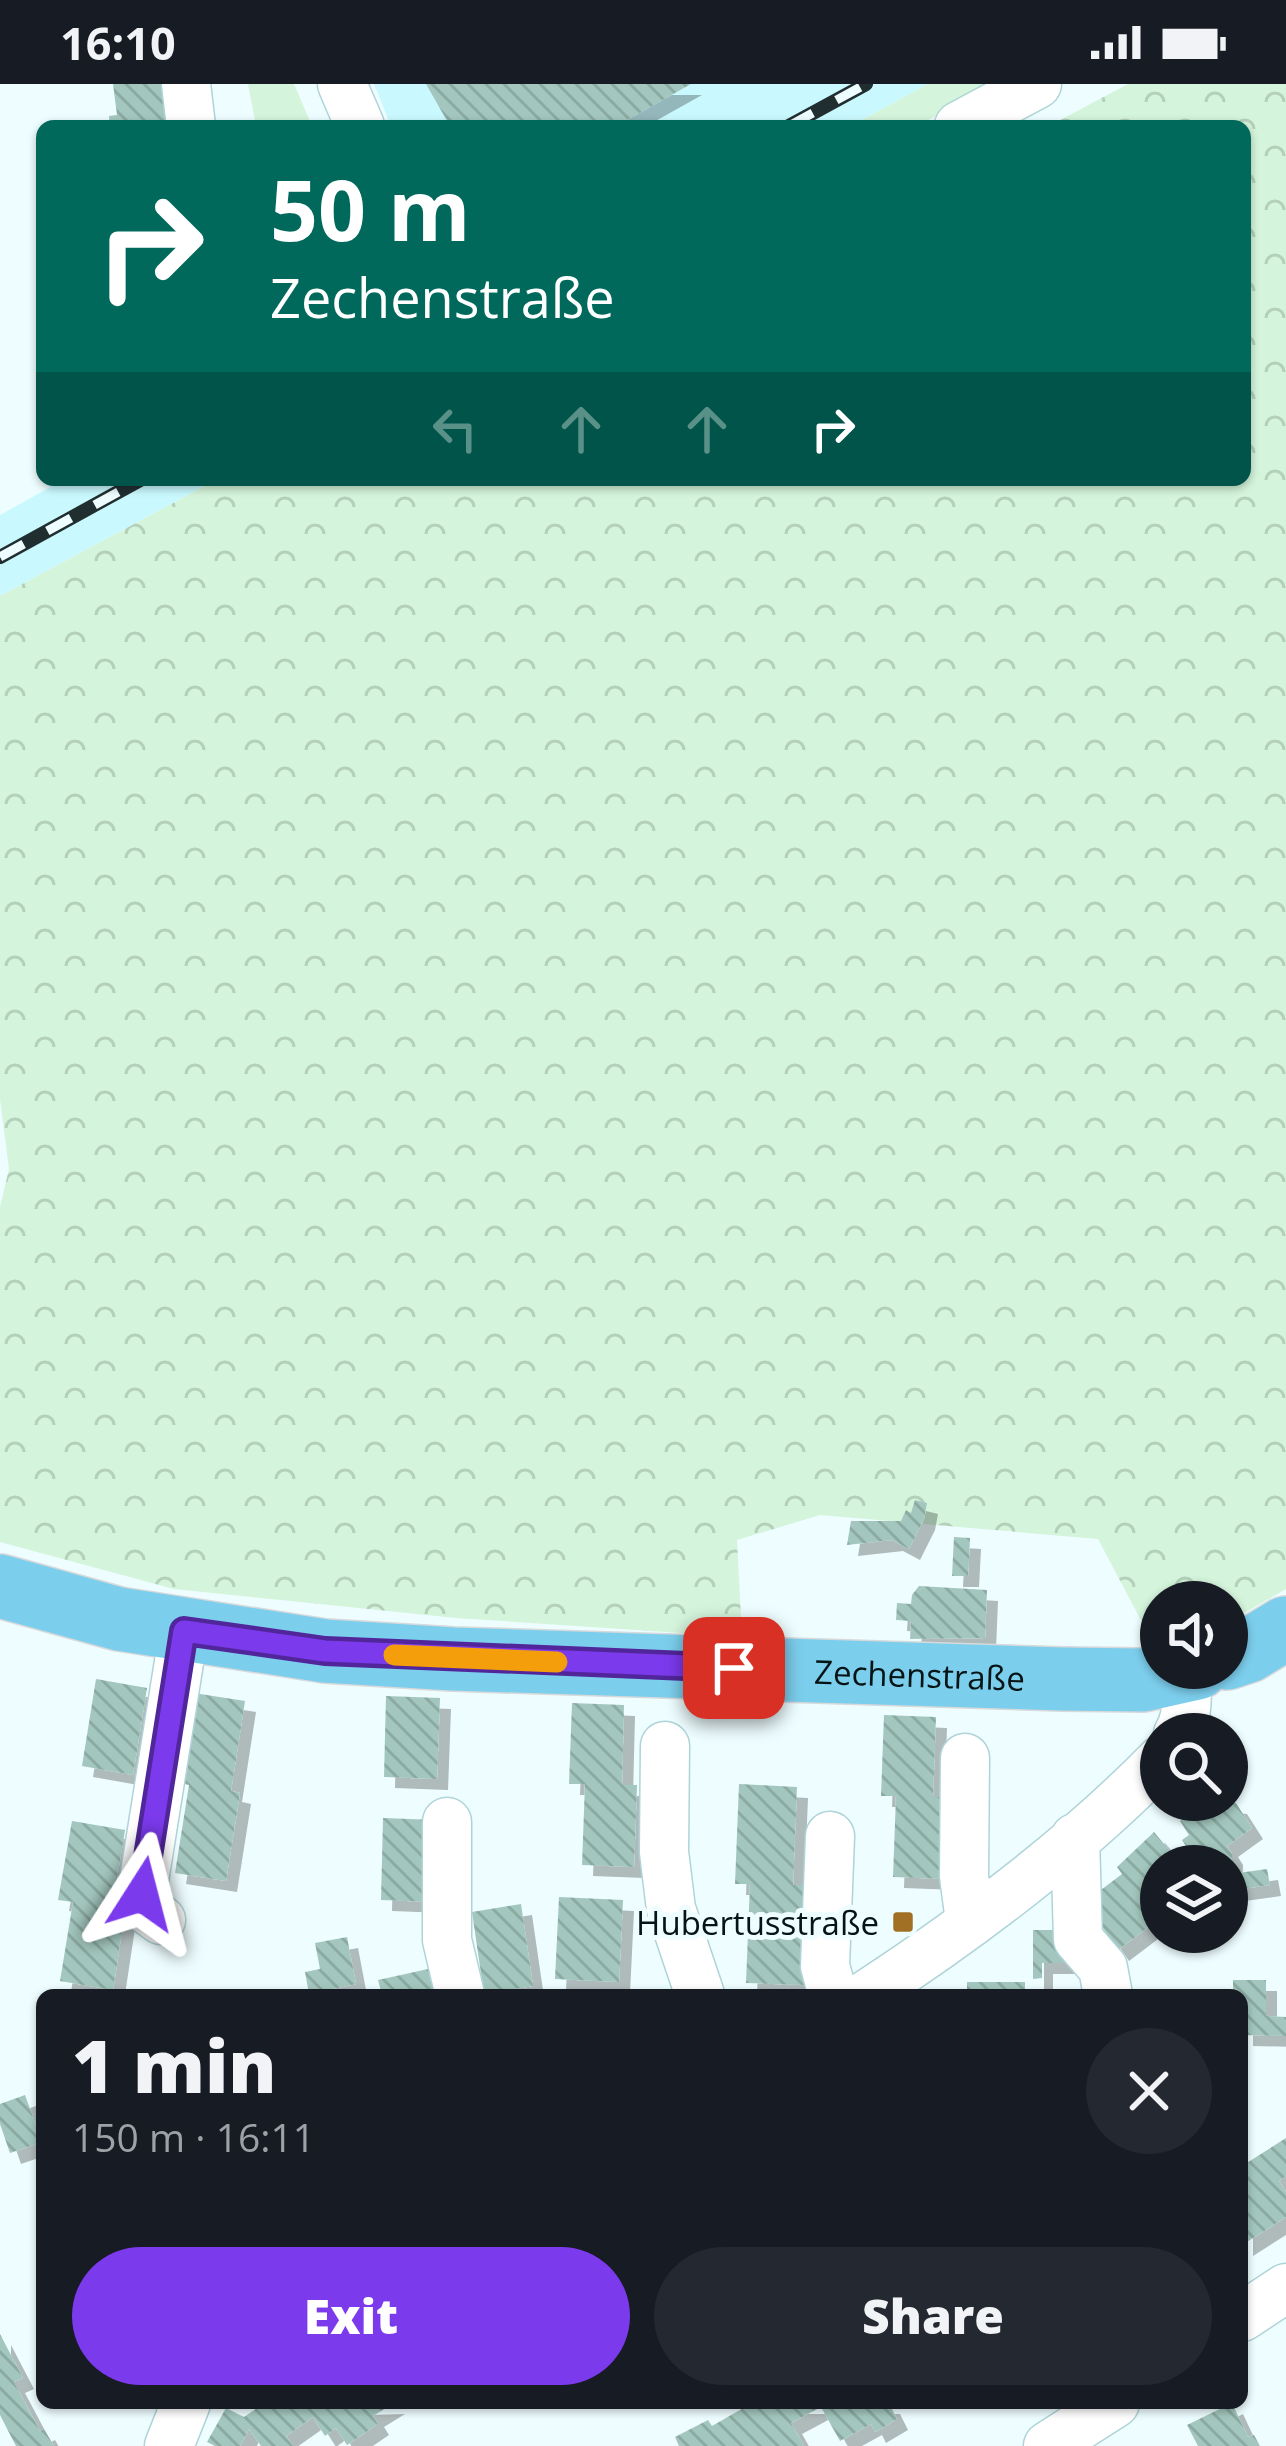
<!DOCTYPE html>
<meta charset="utf-8">
<style>
body{margin:0;font-family:"Open Sans",sans-serif;background:#242831;color:#f1f3f6;height:100vh;display:flex;flex-direction:column;font-size:45px;white-space:nowrap}
*{box-sizing:border-box;margin:0}
p{font-size:39px;color:#9ea1a6}
.icon{flex:none;width:66px;height:66px;fill:none;stroke:currentColor;stroke-width:2;stroke-linecap:round;stroke-linejoin:round}
.map{position:relative;flex:1;overflow:hidden}
.details{position:absolute;left:36px;top:1905px;width:1212px;height:420px;display:flex;flex-direction:column;background:#171b24;border-radius:18px;box-shadow:0 3px 9px #0004}
.details>*{flex:none}
.top-card{position:absolute;left:36px;top:36px;width:1215px;height:366px;border-radius:18px;box-shadow:0 3px 9px #0004;background:#00695c;color:#fff;overflow:hidden}
.fabs{position:absolute;left:1140px;top:1497px;display:grid;gap:24px}
.fabs a{display:grid;place-items:center;width:108px;height:108px;border-radius:50%;background:#171b24;box-shadow:0 3px 9px #0004;font-size:60px}
.pin{position:absolute;display:grid;place-items:center;width:102px;height:102px;color:#fff;margin:-51px;border-radius:24px;box-shadow:0 6px 18px #0006}
.me{position:absolute;width:132px;margin:-66px;rotate:9deg;stroke-linejoin:round;filter:drop-shadow(0 0 9px #0008)}
.turn{display:flex;align-items:center;gap:42px;height:252px;padding:0 36px;font-size:54px}
.turn .icon{width:156px;height:156px;stroke-width:2.5}
.turn b{display:block;font-size:84px;line-height:102px}
.lanes{display:flex;align-items:center;height:114px;padding:0 36px;background:#0003;justify-content:center;gap:60px;direction:ltr}
.lanes .off{opacity:.35}
.round{display:grid;place-items:center;flex:none;width:126px;height:126px;border-radius:63px;background:#242831}
.headline{display:flex;align-items:center;justify-content:space-between;height:204px;padding:0 36px}
h1{font-size:72px;font-weight:800;line-height:90px}
.action{display:flex;gap:24px;margin-top:auto;padding:24px 36px}
.action a{flex:1;height:138px;border-radius:72px;background:#7c3aed;color:#fff;font-size:48px;font-weight:800;line-height:138px;text-align:center}
.action a+a{background:#242831;color:#f1f3f6}
.status{display:flex;justify-content:space-between;align-items:center;height:84px;padding:0 60px;background:#171b24;direction:ltr}
.status svg{height:33px;fill:currentColor}
.map>svg:first-child{display:block}
.built{fill:#c9f9fe}
.grass{fill:#d4f4db}
.forest{fill:url(#forest-crowns)}
.building{fill:url(#building-back-hatch);filter:url(#shadow)}
.lines{fill:none;stroke-linecap:round;stroke-linejoin:round}
.minor-casing{stroke:#afd4d8;stroke-width:51}
.major-casing{stroke:#d7d9da;stroke-width:66}
.minor{stroke:#fff;stroke-width:48}
.major{stroke:#7cceed;stroke-width:63}
.rail-casing{stroke:#202e2f;stroke-width:14}
.rail{stroke:#eefdff;stroke-width:9;stroke-dasharray:27;stroke-linecap:butt}
.route-casing{stroke:#51269a;stroke-width:30}
.route{stroke:#7c3aed;stroke-width:21}
.slow{stroke:#f59e0b;stroke-width:21}
.poi-dot{fill:#a17024;stroke:#eefdff;stroke-width:4.5}
.labels{text-anchor:middle;dominant-baseline:central;stroke-width:10;stroke-linejoin:round;paint-order:stroke}
.street-label{font-size:33px;fill:#061415;stroke:#eefdff}
.poi-label{font-size:33px;fill:#061415;stroke:#eefdff;text-anchor:end}
</style>
<div class="status"><b>16:10</b><svg viewBox="0 0 49 12"><path d="M0 12V9h3v3zM5 12V6h3v6zM10 12V3h3v9zM15 12V0h3v12zM26 1h20v11H26zM47 4h2v5h-2z"/></svg></div>
<div class="map">
<svg width="1286" height="2362" viewBox="0 0 1286 2362">
<defs>
<pattern id="forest-crowns" width="20" height="18" patternUnits="userSpaceOnUse" patternTransform="scale(3)"><rect width="20" height="18" fill="#d4f4db"/><path d="M2 6a3 3 0 1 1 6 0M12 15a3 3 0 1 1 6 0" fill="none" stroke="#b4d0bb"/></pattern>
<pattern id="building-back-hatch" width="6" height="6" patternUnits="userSpaceOnUse" patternTransform="scale(3)"><rect width="6" height="6" fill="#a3c7be"/><path d="M-1 5l2 2M0 0l6 6M5-1l2 2" fill="none" stroke="#8baaa2"/></pattern>
<filter id="shadow"><feDropShadow dx="11" dy="11" stdDeviation="0" flood-color="#0004"/></filter>
</defs>
<rect width="100%" height="100%" fill="#eefdff"/>
<path class="built" d="M374,0H928L851,42H391Z
M63,396H216L0,512V431Z"/>
<path class="grass" d="M248,0H294L312,42H256Z
M928,0H995L917,42H851Z"/>
<path class="forest" d="M1128,0H1286V1505L1227,1539V1518H1161V1555L1152,1557L1098,1455L820,1431L737,1456L742,1553L456,1534L174,1505L0,1458V1123L9,1085L0,1015V512L216,396H1245V42H1049Z"/>
<path class="building" d="M113,0H172L175,42H110L109,32L117,31Z
M426,0H691L616,42L610,36L599,42H450Z
M915,1416L927,1419L924,1435L909,1465L892,1456L847,1461L851,1437H901L906,1426L911,1429Z
M954,1453L970,1454L968,1492H952Z
M919,1502L987,1506L985,1554L910,1555L911,1537L896,1536L897,1519L911,1520L912,1511Z
M96,1595L147,1604L133,1691L82,1682Z
M194,1609L245,1617L231,1707L240,1709L226,1797L175,1789L189,1701L180,1699Z
M386,1612L440,1614L437,1695L384,1693Z
M572,1619L624,1621L622,1701H637L634,1783L582,1781L585,1700H569Z
M884,1631L936,1633L933,1713H949L946,1795L893,1793L896,1712H881Z
M739,1700L797,1703L793,1801H809L805,1901L746,1899L750,1800H735Z
M1206,1716L1236,1719L1252,1744L1227,1762L1232,1770L1231,1790L1267,1785L1270,1801L1227,1807V1782L1208,1779L1199,1782L1182,1756L1189,1751L1180,1737Z
M383,1734L436,1736L433,1818L381,1816Z
M72,1737L125,1746L112,1824L125,1827L113,1906L60,1897L73,1818L58,1816Z
M1154,1748L1174,1772L1161,1782V1822L1154,1828L1159,1835L1118,1866L1085,1818L1122,1790L1117,1783Z
M559,1813L623,1816L619,1898L555,1895Z
M521,1820L533,1902L484,1910L472,1828Z
M1033,1846H1068V1879H1042V1894L1033,1895Z
M347,1853L356,1900L309,1910L305,1888L320,1885L315,1859Z
M428,1885L434,1911H382L378,1896Z
M1233,1896H1266V1932L1286,1933V1952L1242,1951V1911H1233Z
M967,1898H1025V1911H967Z
M25,2011L42,2058L10,2069L0,2040V2020Z
M1286,2054V2092L1279,2097L1286,2108V2133L1242,2161V2082Z
M0,2250L23,2294L14,2298L40,2347L44,2345L54,2362H16L0,2331Z
M254,2319L324,2321L394,2319L373,2332L378,2340L347,2361L336,2344L325,2352L313,2333L286,2352L293,2362H261L249,2345L240,2362H215L207,2358L226,2324L244,2333L257,2324Z
M752,2319H889L897,2335L875,2348L871,2340L840,2357L821,2323L791,2339L804,2362H679L675,2353L708,2336L712,2342Z
M1232,2319L1248,2353L1254,2351L1260,2362H1198L1187,2341Z"/>
<g class="lines">
<g class="minor-casing">
<path id="minor" d="M186,0L191,42
M342,0L360,42
M959,42L1037,0
M1178,1650C1188,1633 1189,1607 1183,1589
M665,1662L664,1768L671,1825L700,1911
M965,1674L964,1792L970,1837
M447,1738V1856L460,1911
M830,1752L825,1882L833,1911
M1075,1754L1078,1855L1103,1884L1108,1911
M161,1836L146,1825L142,1809L184,1547
M866,1911C970,1843 1074,1765 1161,1676
M1242,2233L1286,2204
M169,2362L186,2319
M1048,2362L1115,2319"/>
</g>
<g class="major-casing">
<g id="major">
<path id="s1" d="M0,1502L119,1535L325,1567L453,1575L1062,1595L1143,1596L1197,1584"/>
<path d="M1227,1574L1248,1567L1286,1544"/>
</g>
</g>
<use href="#minor" class="minor"/>
<use href="#major" class="major"/>
<g class="rail-casing">
<path id="rail" d="M789,42L866,0
M0,473L140,396"/>
</g>
<use href="#rail" class="rail"/>
</g>
<g class="lines">
<g class="route-casing">
<path id="route" d="M142,1810L184,1547L325,1567L734,1584"/>
</g>
<use href="#route" class="route"/>
<path class="slow" d="M394,1571L557,1578"/>
</g>
<rect class="poi-dot" x="891" y="1826" width="24" height="24" rx="6"/>
<g class="labels">
<g class="street-label">
<text stroke="none"><textPath href="#s1" startOffset="927">Zechenstraße</textPath></text>
</g>
<g class="poi-label">
<text x="879" y="1838">Hubertusstraße</text>
</g>
</g>
</svg>
<div class="fabs">
<a><svg class="icon" aria-label="sound" viewBox="0 0 24 24"><path d="M4 9h4l5-4v14l-5-4H4zM17 9q2 3 0 6"/></svg></a>
<a><svg class="icon" aria-label="search" viewBox="0 0 24 24"><circle cx="10" cy="10" r="6"/><path d="M15 15l6 6"/></svg></a>
<a><svg class="icon" aria-label="layers" viewBox="0 0 24 24"><path d="M12 4l9 5-9 5-9-5zM3 14l9 5 9-5"/></svg></a>
</div>
<div class="pin" style="left:734px;top:1584px;background:#d93025"><svg class="icon" aria-label="arrive" viewBox="0 0 24 24"><path d="M6 21V4h12l-3 4 3 4H6"/></svg></div>
<svg class="me" style="left:142px;top:1810px" viewBox="-20 -20 40 40"><path d="M0-17L14 15 0 8-14 15z" fill="#7c3aed" stroke="#fff" stroke-width="4"/></svg>
<div class="top-card">
<div class="turn"><svg class="icon" aria-label="right" viewBox="0 0 24 24"><path d="M7 20v-9h11M14 6l5 5-5 5"/></svg><div><b>50 m</b>Zechenstraße</div></div>
<div class="lanes"><svg class="icon off" aria-label="left" viewBox="0 0 24 24"><path d="M17 20v-9H6M10 6l-5 5 5 5"/></svg><svg class="icon off" aria-label="ahead" viewBox="0 0 24 24"><path d="M12 20V5M6 11l6-6 6 6"/></svg><svg class="icon off" aria-label="ahead" viewBox="0 0 24 24"><path d="M12 20V5M6 11l6-6 6 6"/></svg><svg class="icon" aria-label="right" viewBox="0 0 24 24"><path d="M7 20v-9h11M14 6l5 5-5 5"/></svg></div>
</div>
<section class="details">
<div class="headline"><div><h1>1 min</h1><p>150 m · 16:11</p></div><a class="round"><svg class="icon" aria-label="close" viewBox="0 0 24 24"><path d="M6 6l12 12M18 6L6 18"/></svg></a></div>
<div class="action"><a>Exit</a><a>Share</a></div>
</section>
</div>
